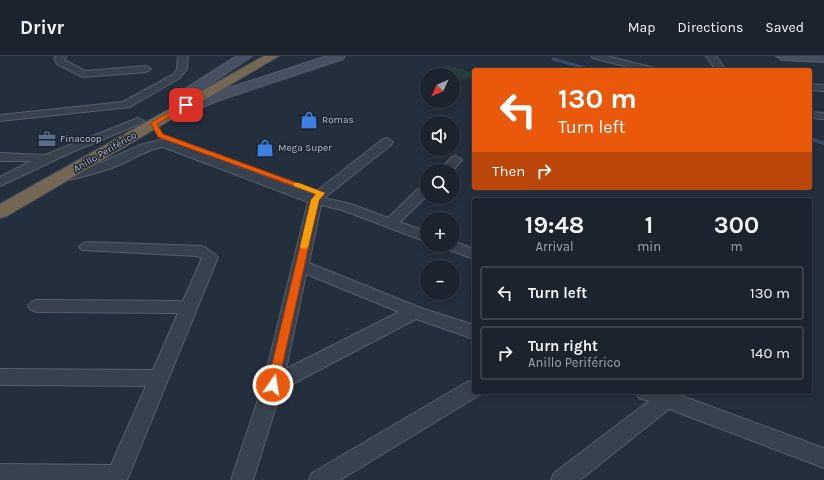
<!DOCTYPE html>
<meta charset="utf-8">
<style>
body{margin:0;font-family:Karla,sans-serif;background:#282f3a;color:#f1f3f6;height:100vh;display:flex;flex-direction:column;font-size:15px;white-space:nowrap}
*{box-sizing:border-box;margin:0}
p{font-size:13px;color:#a0a4aa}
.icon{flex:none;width:22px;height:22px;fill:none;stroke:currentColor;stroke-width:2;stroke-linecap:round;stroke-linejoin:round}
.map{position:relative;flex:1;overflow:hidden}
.drawer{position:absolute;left:472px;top:142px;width:340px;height:196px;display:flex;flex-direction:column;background:#1b232e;border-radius:4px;box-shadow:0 2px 6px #0003,0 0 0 1px #39404a}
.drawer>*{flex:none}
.banner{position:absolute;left:472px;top:12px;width:340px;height:122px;border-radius:4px;box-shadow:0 2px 6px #0003,0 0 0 1px #39404a;background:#ea580c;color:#fff;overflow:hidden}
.needle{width:26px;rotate:226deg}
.fabs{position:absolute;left:420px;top:12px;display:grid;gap:8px}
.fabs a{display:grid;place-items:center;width:40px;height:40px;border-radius:50%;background:#1b232e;box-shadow:0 2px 6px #0003,0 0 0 1px #39404a;font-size:20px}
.pin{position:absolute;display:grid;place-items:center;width:34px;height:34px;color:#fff;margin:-17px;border-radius:8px;box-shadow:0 2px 6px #0006}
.me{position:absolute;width:44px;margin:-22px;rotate:13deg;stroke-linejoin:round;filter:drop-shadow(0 0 3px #0008)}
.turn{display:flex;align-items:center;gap:14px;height:84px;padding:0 20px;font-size:18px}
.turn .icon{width:52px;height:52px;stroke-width:2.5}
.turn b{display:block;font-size:28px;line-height:34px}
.then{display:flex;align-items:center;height:38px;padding:0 20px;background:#0003;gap:8px;font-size:15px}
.eta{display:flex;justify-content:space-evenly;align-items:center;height:68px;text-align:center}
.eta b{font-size:24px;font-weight:700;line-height:28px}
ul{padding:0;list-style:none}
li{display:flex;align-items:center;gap:12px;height:54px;margin:0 8px 6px;padding:0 12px;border:2px solid #39404a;border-radius:4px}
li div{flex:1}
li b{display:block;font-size:15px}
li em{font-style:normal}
header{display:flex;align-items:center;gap:24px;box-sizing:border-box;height:56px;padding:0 20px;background:#1b232e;border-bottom:1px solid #39404a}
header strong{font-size:19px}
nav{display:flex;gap:22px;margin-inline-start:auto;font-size:14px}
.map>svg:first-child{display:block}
.green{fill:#263c3f}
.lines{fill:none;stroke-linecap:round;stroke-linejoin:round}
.stream-far1{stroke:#394c67;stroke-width:3}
.stream{stroke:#394c67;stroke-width:3.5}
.street-casing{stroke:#565f6c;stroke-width:2}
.secondary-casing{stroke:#565f6c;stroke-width:2}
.highway-casing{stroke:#434c59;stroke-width:2}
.street{fill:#38414e;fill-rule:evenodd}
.secondary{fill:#465061;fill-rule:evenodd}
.highway{fill:#746855;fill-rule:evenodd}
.route{fill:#ea580c;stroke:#983908}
.slow{fill:#f59e0b}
.labels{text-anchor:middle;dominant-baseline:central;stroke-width:3;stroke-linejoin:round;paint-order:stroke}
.far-poi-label{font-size:10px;fill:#b4bcc9;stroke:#1d2633;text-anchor:start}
.far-street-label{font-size:10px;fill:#b4bcc9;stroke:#1d2633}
</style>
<header>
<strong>Drivr</strong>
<nav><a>Map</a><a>Directions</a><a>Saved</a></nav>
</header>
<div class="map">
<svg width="824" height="424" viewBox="0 0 824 424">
<rect width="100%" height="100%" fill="#242f3e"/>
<path class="green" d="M447,9L474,17V18L461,25L453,22V19H443L432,15Z"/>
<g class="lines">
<path class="stream-far1" d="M553,3L592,14"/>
<path class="stream" d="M810,83L824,87"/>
<g class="street-casing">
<path id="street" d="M56,0H66L64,4L85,15L146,10L151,13L146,16L83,21L57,8L54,3Z
M178,0H188L187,13L180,22L130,51L0,65V59L123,46L174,18L177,13Z
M591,0H607L654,12L656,14H640L593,2Z
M706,0H716L726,14H716Z
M810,28L824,29V35L810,34Z
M810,56L824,57V63L810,62Z
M138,62L144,65L142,67L72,96L0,130V121L31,105H0V97L45,99Z
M387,82L393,86L391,89L324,142L351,148L388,162L422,129L427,128V140L400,166L427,176V186L342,154L321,149L309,207L421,252L474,269V283L416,263L281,334L253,424H231L263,329L308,146L163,91C146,93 133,104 117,110C100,117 81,121 63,125L56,121L58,118L103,106L140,89L164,83L313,138L383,83ZM306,218L399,256L286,313Z
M456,100L462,104L452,115H439L452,101Z
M453,185L474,193V203L444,192L441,189H453Z
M87,186L201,190L206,192L218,201L127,424H0V408L111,409L146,330L0,329V313L153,314L178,257L37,256L31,254L28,250L31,246L37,244L183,245L202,202L197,200L82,194L79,191L82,188Z
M474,324V336H482L481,338L340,424H309L312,417L467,326Z
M636,336H671L824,392V412L669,353L580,424H551L554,417L649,345L639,342Z"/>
</g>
<g class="secondary-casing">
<path id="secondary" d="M237,0H252L185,45H175L173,42L175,39Z
M327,0H345L343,3L217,45L175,63H165L162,60L165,57L207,39Z
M776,0H824V6L782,4Z"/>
</g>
<g class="highway-casing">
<path id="highway" d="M264,0H279L7,160L0,162V148Z"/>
</g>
<use href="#street" class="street"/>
<use href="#secondary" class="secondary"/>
<use href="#highway" class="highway"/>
</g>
<path class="route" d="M184,48L189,49L157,68L163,78L325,137L319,144L278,329L277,332H269L267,329L311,144L316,138L158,81L151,68L152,66Z"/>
<path class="slow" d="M294,127H299L325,137L319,144L308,191L304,193L300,191L311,144L316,138L294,130Z"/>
<defs>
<g id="shop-bare" transform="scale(1.38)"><path d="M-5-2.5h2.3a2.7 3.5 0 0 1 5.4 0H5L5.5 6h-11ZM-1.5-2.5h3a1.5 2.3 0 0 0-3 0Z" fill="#3f7fe0" stroke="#1d2633" stroke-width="2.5" paint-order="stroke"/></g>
<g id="office-bare" transform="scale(1.38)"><path d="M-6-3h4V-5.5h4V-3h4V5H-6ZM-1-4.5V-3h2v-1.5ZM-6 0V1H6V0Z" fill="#5c6f8a" stroke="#1d2633" stroke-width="2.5" paint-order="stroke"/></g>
</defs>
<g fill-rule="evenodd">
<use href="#shop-bare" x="309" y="64"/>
<use href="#office-bare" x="47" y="83"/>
<use href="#shop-bare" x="265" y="92"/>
</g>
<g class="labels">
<g class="far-poi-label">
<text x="322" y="64">Romas</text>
<text x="60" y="83">Finacoop</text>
<text x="278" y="92">Mega Super</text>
</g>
<g class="far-street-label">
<text transform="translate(105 96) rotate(-30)">Anillo Periférico</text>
</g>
</g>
</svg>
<div class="fabs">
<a><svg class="needle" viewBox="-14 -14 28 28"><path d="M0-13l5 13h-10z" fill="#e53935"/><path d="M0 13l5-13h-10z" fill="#a0a4aa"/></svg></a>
<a><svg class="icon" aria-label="sound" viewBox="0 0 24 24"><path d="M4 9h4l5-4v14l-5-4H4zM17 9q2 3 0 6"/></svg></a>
<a><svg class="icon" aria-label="search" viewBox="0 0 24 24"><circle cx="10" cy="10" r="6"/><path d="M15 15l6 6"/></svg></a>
<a>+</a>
<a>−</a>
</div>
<div class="pin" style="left:186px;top:49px;background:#d93025"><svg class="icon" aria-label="arrive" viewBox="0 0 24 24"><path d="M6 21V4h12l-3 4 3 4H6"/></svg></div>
<svg class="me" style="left:273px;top:329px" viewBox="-20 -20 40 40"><circle r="17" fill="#ea580c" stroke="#fff" stroke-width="3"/><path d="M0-11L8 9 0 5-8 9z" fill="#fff"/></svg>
<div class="banner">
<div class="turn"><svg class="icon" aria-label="left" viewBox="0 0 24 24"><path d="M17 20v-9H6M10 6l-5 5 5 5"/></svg><div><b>130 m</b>Turn left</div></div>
<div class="then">Then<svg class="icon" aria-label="right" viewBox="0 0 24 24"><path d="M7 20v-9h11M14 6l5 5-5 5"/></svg></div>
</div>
<section class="drawer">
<div class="eta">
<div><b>19:48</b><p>Arrival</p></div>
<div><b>1</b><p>min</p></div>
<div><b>300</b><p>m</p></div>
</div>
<ul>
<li><svg class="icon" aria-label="left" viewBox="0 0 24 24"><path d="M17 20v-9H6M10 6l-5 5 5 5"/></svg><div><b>Turn left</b></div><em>130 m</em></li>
<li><svg class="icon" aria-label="right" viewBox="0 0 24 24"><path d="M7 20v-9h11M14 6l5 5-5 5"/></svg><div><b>Turn right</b><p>Anillo Periférico</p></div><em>140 m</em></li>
</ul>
</section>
</div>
